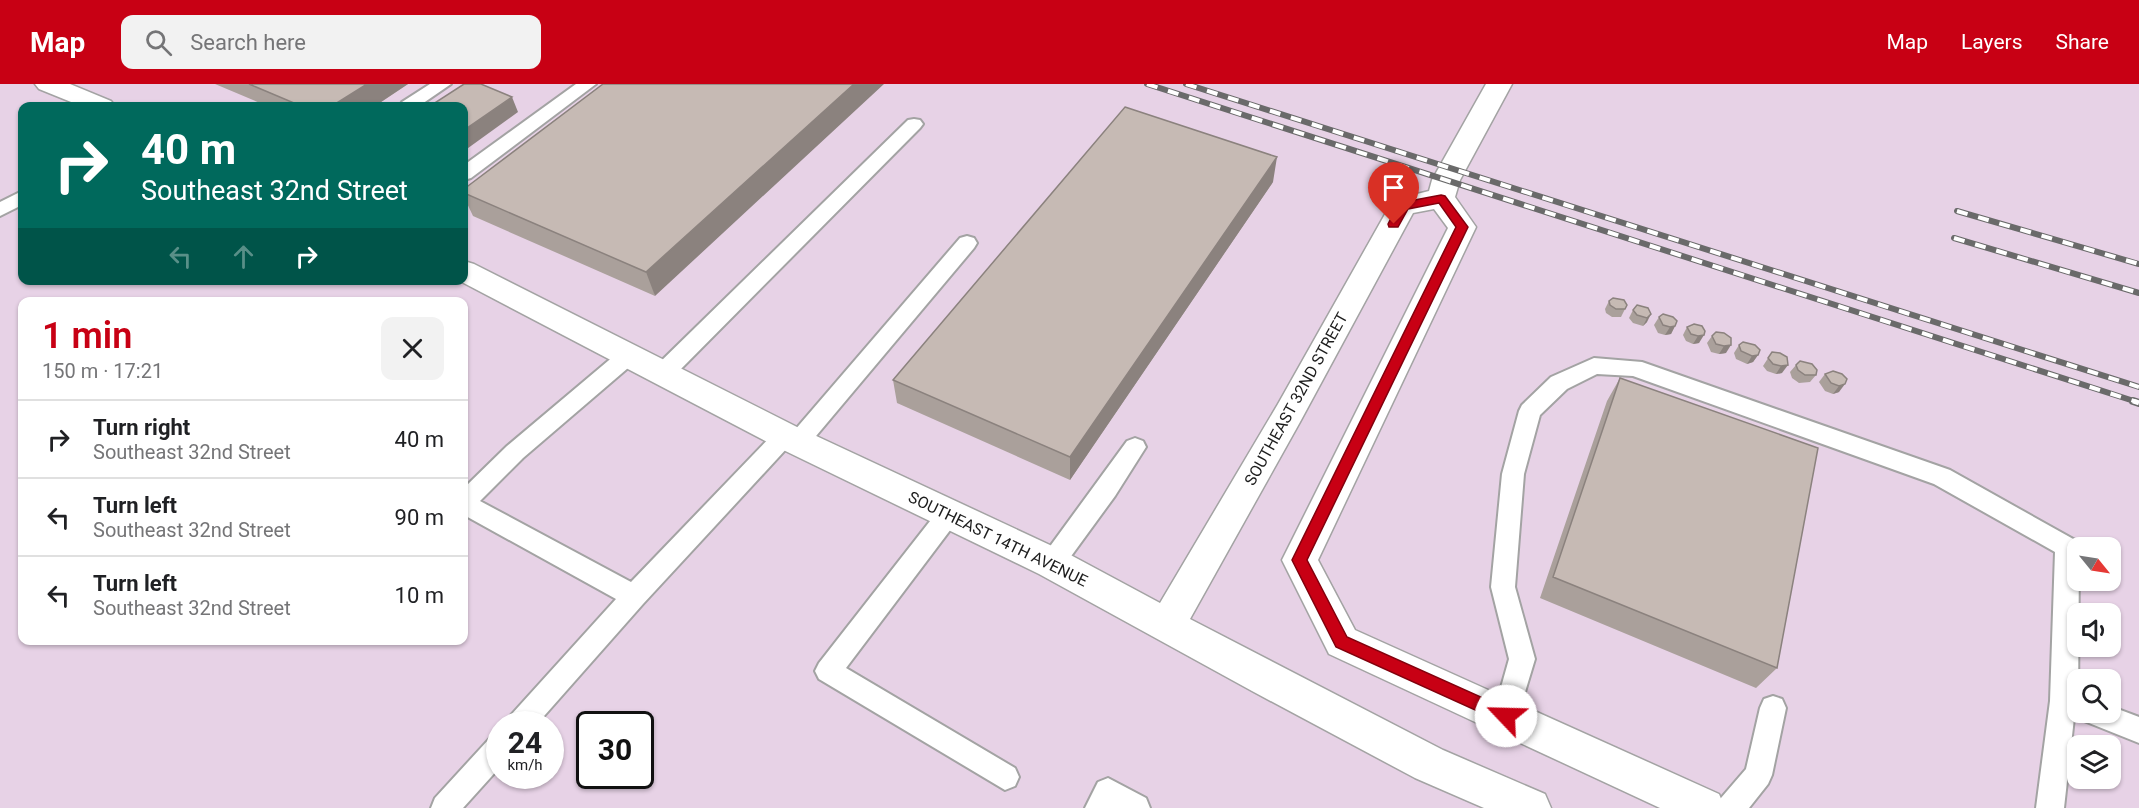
<!DOCTYPE html>
<meta charset="utf-8">
<style>
body{margin:0;font-family:Roboto,sans-serif;background:#f2f2f2;color:#202124;height:100vh;display:flex;flex-direction:column;font-size:22px;white-space:nowrap}
*{box-sizing:border-box;margin:0}
p{font-size:20px;color:#757577}
.icon{flex:none;width:33px;height:33px;fill:none;stroke:currentColor;stroke-width:2;stroke-linecap:round;stroke-linejoin:round}
.map{position:relative;flex:1;overflow:hidden}
.panel{position:absolute;left:18px;top:213px;width:450px;height:348px;display:flex;flex-direction:column;background:#fff;border-radius:12px;box-shadow:0 2px 4px #0004}
.panel>*{flex:none}
.banner{position:absolute;left:18px;top:18px;width:450px;height:183px;border-radius:12px;box-shadow:0 2px 4px #0004;background:#00695c;color:#fff;overflow:hidden}
.needle{width:39px;rotate:120deg}
.fabs{position:absolute;left:2067px;top:453px;display:grid;gap:12px}
.fabs a{display:grid;place-items:center;width:54px;height:54px;border-radius:12px;background:#fff;box-shadow:0 2px 4px #0004;font-size:30px}
.speed{position:absolute;left:486px;top:627px;display:flex;gap:12px;font-size:30px;font-weight:700;text-align:center}
.speed>*{display:grid;place-content:center;width:78px;height:78px;border-radius:50%;background:#fff;box-shadow:0 2px 4px #0004;line-height:1}
.speed small{font-size:15px;font-weight:400}
.speed .limit{border:3px solid #111;border-radius:9px;background:#fff;color:#111}
.pin{position:absolute;display:grid;place-items:center;width:51px;height:51px;color:#fff;margin:-62px -26px;border-radius:50% 50% 50% 0;rotate:-45deg;box-shadow:0 0 6px #0007}
.pin .icon{rotate:45deg}
.me{position:absolute;width:66px;margin:-33px;rotate:294deg;stroke-linejoin:round;filter:drop-shadow(0 0 4px #0008)}
.turn{display:flex;align-items:center;gap:21px;height:126px;padding:0 24px;font-size:27px}
.turn .icon{width:78px;height:78px;stroke-width:2.5}
.turn b{display:block;font-size:42px;line-height:51px}
.lanes{display:flex;align-items:center;height:57px;padding:0 24px;background:#0003;justify-content:center;gap:30px;direction:ltr}
.lanes .off{opacity:.35}
.round{display:grid;place-items:center;flex:none;width:63px;height:63px;border-radius:12px;background:#f2f2f2}
.overview{display:flex;align-items:center;justify-content:space-between;height:102px;padding:0 24px}
h1{font-size:36px;font-weight:600;line-height:45px;color:#c80014}
ul{padding:0;list-style:none}
li{display:flex;align-items:center;gap:18px;height:78px;padding:0 24px;border-top:2px solid #e0e0e0}
li div{flex:1}
li b{display:block;font-size:22px}
li em{font-style:normal}
header{display:flex;align-items:center;gap:36px;box-sizing:border-box;height:84px;padding:0 30px;background:#c80014;color:#fff}
header strong{font-size:28px}
nav{display:flex;gap:33px;margin-inline-start:auto;font-size:21px}
.search{width:420px;height:54px;background:#f2f2f2;display:flex;align-items:center;gap:15px;box-sizing:border-box;padding:0 21px;border-radius:12px;color:#757577;font-size:22px}
.map>svg:first-child{display:block}
.industrial{fill:#e7d2e6;fill-rule:evenodd}
.lines{fill:none;stroke-linecap:round;stroke-linejoin:round}
.lane-casing{stroke:#a3a3a3;stroke-width:4}
.street-casing{stroke:#a3a3a3;stroke-width:3}
.lane{fill:#fff;fill-rule:evenodd}
.street{fill:#fff;fill-rule:evenodd}
.rail-far1-casing{stroke:#6a6a6a;stroke-width:6}
.rail-casing{stroke:#6a6a6a;stroke-width:8}
.rail-far1{stroke:#fff;stroke-width:4;stroke-dasharray:11;stroke-linecap:butt}
.rail{stroke:#fff;stroke-width:5;stroke-dasharray:15;stroke-linecap:butt}
.wall{fill:#aaa09b}
.shaded-wall{fill:#8b827e}
.building{fill:#c6bab4;stroke:#8b827e;stroke-width:1.5}
.route{fill:#c80014;stroke:#82000d;stroke-width:1.5}
.labels{text-anchor:middle;dominant-baseline:central;stroke-width:5;stroke-linejoin:round;paint-order:stroke}
.street-label{font-size:16px;fill:#1c1c1c;stroke:#fff}
</style>
<header>
<strong>Map</strong>
<div class="search"><svg class="icon" aria-label="search" viewBox="0 0 24 24"><circle cx="10" cy="10" r="6"/><path d="M15 15l6 6"/></svg>Search here</div>
<nav><a>Map</a><a>Layers</a><a>Share</a></nav>
</header>
<div class="map">
<svg width="2139" height="724" viewBox="0 0 2139 724">
<rect width="100%" height="100%" fill="#eee8e1"/>
<path class="industrial" d="M0,0H2139V724H0ZM22,22H464V196H22ZM22,218H464V556H22ZM2078,464H2110V496H2078ZM2078,530H2110V562H2078ZM2078,596H2110V628H2078ZM500,640H550V692H500ZM590,640H640V692H590ZM2078,662H2110V694H2078Z"/>
<g class="lines">
<g class="lane-casing">
<path id="lane" d="M430,0H451L419,22H400L402,18Z
M576,0H596L471,94L464,96V81Z
M914,35L920,36L923,40L920,44L670,296L662,298L654,296L651,290L654,284L908,36Z
M22,107V121L0,132V118Z
M967,152L974,154L977,159L974,164L806,364L798,367L789,362L643,520L537,640H507L511,631L616,515L464,431V404L507,362L621,266L628,264L635,266L639,272L635,278L523,374L480,417L631,498L777,346L785,343L794,347L960,154Z
M1594,274L1642,278L1950,386L2075,456L2079,463L2078,628H2110V622L2139,633V659L2084,637L2082,632L2074,634L2064,724H2036L2050,617L2055,468L1934,400L1633,292L1597,290L1567,305L1540,331L1524,390L1515,503L1535,575L1515,641L1506,644L1497,641L1493,632L1509,575L1491,503L1502,390L1519,327L1522,321L1551,293Z
M1135,354L1143,357L1146,363L1115,412L1061,486L1052,489L1043,486L1040,479L1043,472L1127,357Z
M949,420L957,423L961,430L957,437L846,584L1015,684L1019,693L1015,702L1005,706L819,595L815,587L819,579L941,423Z
M1773,612L1782,615L1786,624L1772,691L1768,700L1749,724H1717L1721,714L1746,685L1760,624L1764,615Z
M500,650V683L463,724H431L435,714L490,654Z
M1108,694L1146,714L1150,724H1085L1098,698Z"/>
</g>
<g class="street-casing">
<path id="street" d="M35,0H70L111,17L115,22H81L39,5Z
M1486,0H1512L1460,96L1455,113L1476,143L1318,476L1355,546L1719,710L1725,724H1660L1329,570L1282,476L1448,144L1434,125L1413,129L1300,338L1190,535L1443,666L1545,710L1551,724H1484L1415,694L1252,607L1039,490L773,361L458,196H464V177L474,180L797,343L1065,468L1160,519L1278,320L1393,116L1429,107L1432,96Z"/>
</g>
<use href="#lane" class="lane"/>
<use href="#street" class="street"/>
<g class="rail-far1-casing">
<path id="rail-far1" d="M1147,0L2137,318
M1186,0L2139,303
M1957,127L2139,180
M1954,154L2139,209"/>
</g>
<g class="rail-casing">
<path id="rail" d="M2133,317L2139,319"/>
</g>
<use href="#rail-far1" class="rail-far1"/>
<use href="#rail" class="rail"/>
</g>
<path class="wall" d="M215,0H408L375,22H267Z
M603,0L655,212L473,132L464,113V105Z
M1273,98L1070,396L897,319L893,296Z
M1609,217L1625,225L1621,233H1612L1606,229L1605,225Z
M1648,224L1647,238L1643,242L1633,239L1629,234L1633,226Z
M1659,233L1675,242L1671,250L1665,251L1658,249L1654,241Z
M1702,242L1699,259L1693,260L1686,257L1683,251L1687,243Z
M1724,249L1726,269L1719,270L1711,268L1707,259L1712,252Z
M1739,261L1758,271L1753,278L1747,280L1736,275L1734,269Z
M1772,268L1780,269L1782,289L1776,290L1767,287L1763,282Z
M1796,281L1816,291L1810,298L1799,299L1792,294L1790,288Z
M1825,290H1842L1839,308L1833,310L1825,307L1819,298Z
M1620,294L1777,584L1756,604L1540,514L1607,317Z"/>
<path class="shaded-wall" d="M367,0H408L375,22H332Z
M854,0H884L655,212L646,188Z
M512,13L518,28L464,67V46Z
M1277,73L1273,98L1070,396V373Z
M1651,230L1647,238L1643,242L1647,234Z
M1675,242L1671,250L1665,251L1670,243Z
M1704,251L1699,259L1693,260L1698,252Z
M1731,261L1726,269L1719,270L1724,262Z
M1758,271L1753,278L1747,280L1752,272Z
M1788,281L1782,289L1776,290L1781,282Z
M1845,300L1839,308L1833,310L1839,302Z"/>
<path class="building" d="M249,0H367L332,22H301Z
M464,0H481L512,13L464,46V22H430Z
M603,0H854L646,188L464,109V105Z
M1125,23L1277,73L1070,373L893,296Z
M1613,214L1624,216L1627,221L1625,225H1616L1610,221L1609,217Z
M1637,221L1648,224L1651,230L1647,234L1637,231L1633,226Z
M1663,230L1673,233L1677,237L1675,242L1670,243L1663,241L1659,233Z
M1694,240L1702,242L1705,247L1704,251L1698,252L1691,250L1687,243Z
M1716,248L1724,249L1731,254V261L1724,262L1716,260L1712,252Z
M1743,258L1755,261L1760,266L1758,271L1752,272L1741,267L1739,261Z
M1772,268L1780,269L1787,273L1788,281L1781,282L1773,280L1768,274Z
M1800,277L1812,280L1817,286L1816,291H1805L1798,286L1796,281Z
M1833,287L1842,290L1847,295L1845,300L1839,302L1831,299L1825,290Z
M1620,294L1818,364L1777,584L1553,493Z"/>
<path class="route" d="M1441,111L1445,112L1468,143L1307,476L1347,553L1512,627L1514,632L1512,638L1506,640L1336,563L1292,476L1456,143L1439,119L1408,125L1398,143H1389L1388,140L1399,119Z"/>
<g class="labels">
<g class="street-label">
<text transform="translate(1296 315) rotate(-61)">SOUTHEAST 32ND STREET</text>
<text transform="translate(998 455) rotate(26)">SOUTHEAST 14TH AVENUE</text>
</g>
</g>
</svg>
<div class="fabs">
<a><svg class="needle" viewBox="-14 -14 28 28"><path d="M0-13l5 13h-10z" fill="#e53935"/><path d="M0 13l5-13h-10z" fill="#757577"/></svg></a>
<a><svg class="icon" aria-label="sound" viewBox="0 0 24 24"><path d="M4 9h4l5-4v14l-5-4H4zM17 9q2 3 0 6"/></svg></a>
<a><svg class="icon" aria-label="search" viewBox="0 0 24 24"><circle cx="10" cy="10" r="6"/><path d="M15 15l6 6"/></svg></a>
<a><svg class="icon" aria-label="layers" viewBox="0 0 24 24"><path d="M12 4l9 5-9 5-9-5zM3 14l9 5 9-5"/></svg></a>
</div>
<div class="speed"><div>24<small>km/h</small></div><div class="limit">30</div></div>
<div class="pin" style="left:1394px;top:140px;background:#d93025"><svg class="icon" aria-label="arrive" viewBox="0 0 24 24"><path d="M6 21V4h12l-3 4 3 4H6"/></svg></div>
<svg class="me" style="left:1506px;top:632px" viewBox="-20 -20 40 40"><circle r="19" fill="#fff"/><path d="M0-13L10 11 0 6-10 11z" fill="#c80014"/></svg>
<div class="banner">
<div class="turn"><svg class="icon" aria-label="right" viewBox="0 0 24 24"><path d="M7 20v-9h11M14 6l5 5-5 5"/></svg><div><b>40 m</b>Southeast 32nd Street</div></div>
<div class="lanes"><svg class="icon off" aria-label="left" viewBox="0 0 24 24"><path d="M17 20v-9H6M10 6l-5 5 5 5"/></svg><svg class="icon off" aria-label="ahead" viewBox="0 0 24 24"><path d="M12 20V5M6 11l6-6 6 6"/></svg><svg class="icon" aria-label="right" viewBox="0 0 24 24"><path d="M7 20v-9h11M14 6l5 5-5 5"/></svg></div>
</div>
<section class="panel">
<div class="overview"><div><h1>1 min</h1><p>150 m · 17:21</p></div><a class="round"><svg class="icon" aria-label="close" viewBox="0 0 24 24"><path d="M6 6l12 12M18 6L6 18"/></svg></a></div>
<ul>
<li><svg class="icon" aria-label="right" viewBox="0 0 24 24"><path d="M7 20v-9h11M14 6l5 5-5 5"/></svg><div><b>Turn right</b><p>Southeast 32nd Street</p></div><em>40 m</em></li>
<li><svg class="icon" aria-label="left" viewBox="0 0 24 24"><path d="M17 20v-9H6M10 6l-5 5 5 5"/></svg><div><b>Turn left</b><p>Southeast 32nd Street</p></div><em>90 m</em></li>
<li><svg class="icon" aria-label="left" viewBox="0 0 24 24"><path d="M17 20v-9H6M10 6l-5 5 5 5"/></svg><div><b>Turn left</b><p>Southeast 32nd Street</p></div><em>10 m</em></li>
</ul>
</section>
</div>
